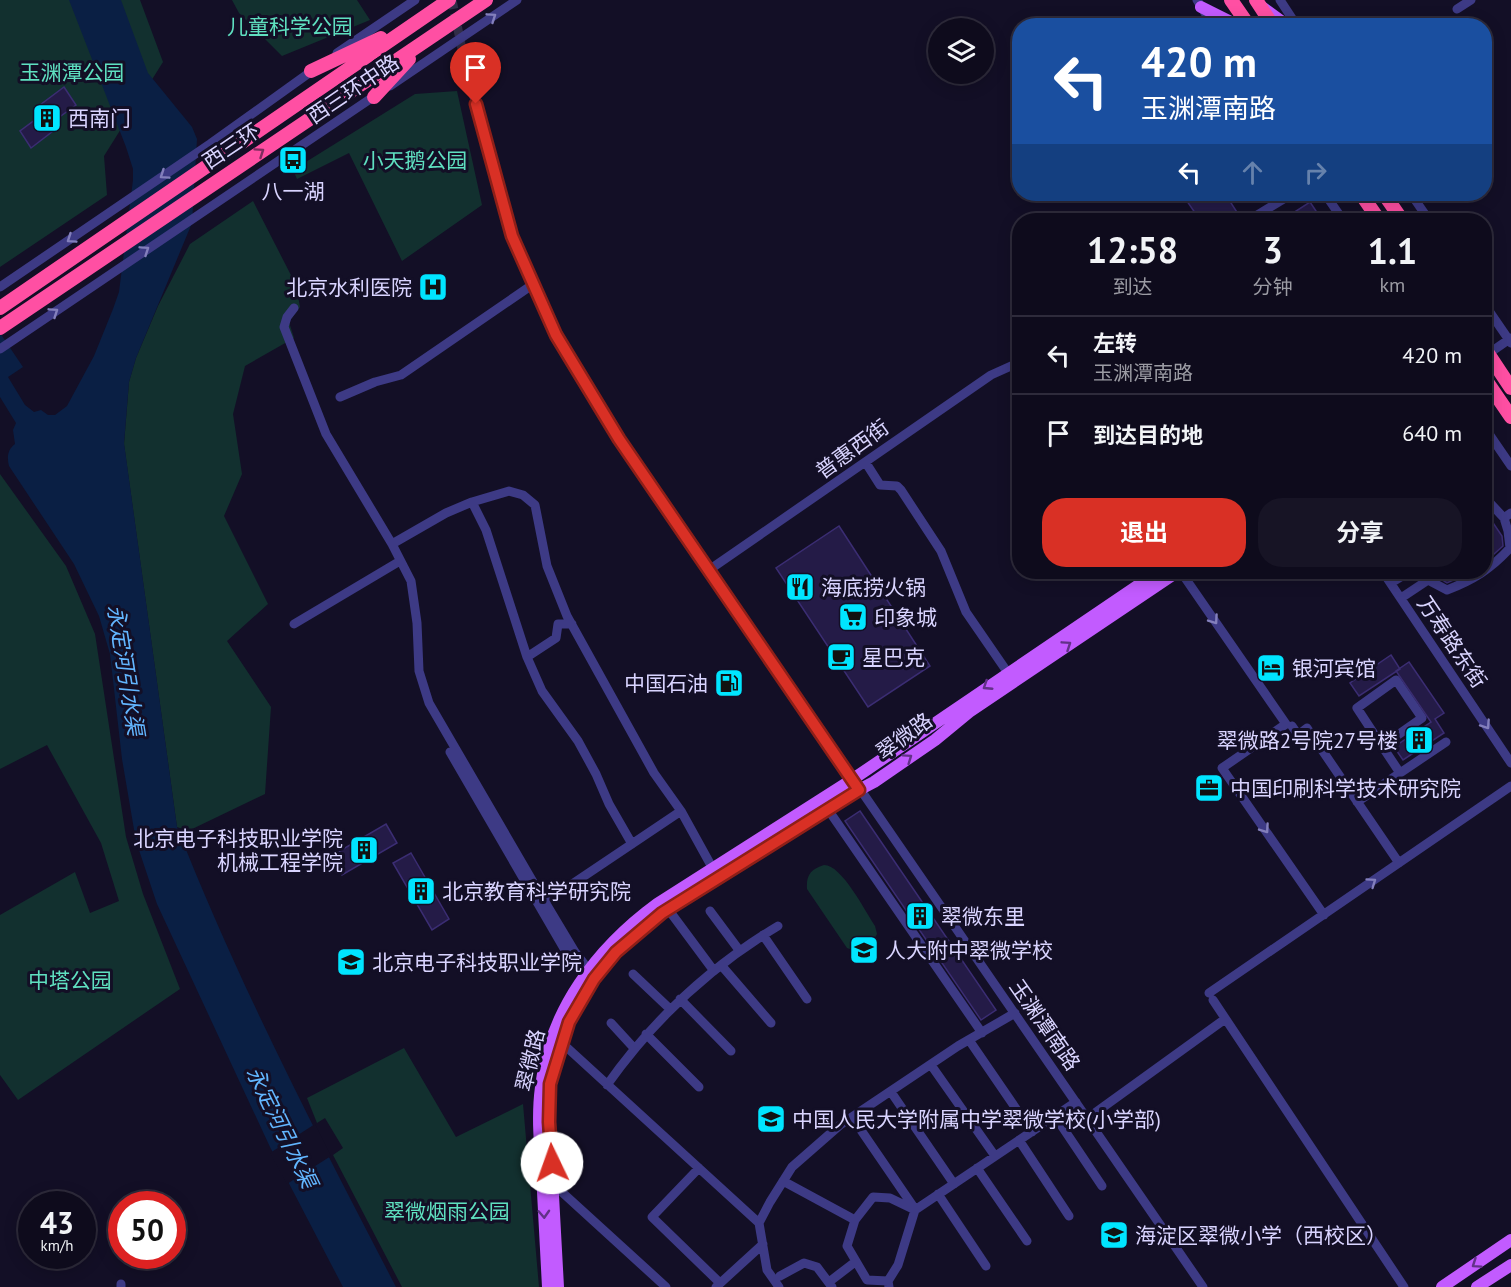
<!DOCTYPE html>
<html lang="zh">
<meta charset="utf-8">
<style>
body{margin:0;font-family:"PT Sans","Noto Sans SC",sans-serif;background:#171425;color:#f1f3f6;height:100vh;display:flex;flex-direction:column;font-size:22px;white-space:nowrap}
*{box-sizing:border-box;margin:0}
p{font-size:20px;color:#9b9ba3}
.icon{flex:none;width:33px;height:33px;fill:none;stroke:currentColor;stroke-width:2;stroke-linecap:round;stroke-linejoin:round}
.map{position:relative;flex:1;overflow:hidden}
.panel{position:absolute;left:1012px;top:213px;width:480px;height:366px;display:flex;flex-direction:column;background:#0e0b1c;border-radius:24px;box-shadow:0 3px 15px #0003,0 0 0 2px #2e2b3b}
.panel>*{flex:none}
.hud{position:absolute;left:1012px;top:18px;width:480px;height:183px;border-radius:24px;box-shadow:0 3px 15px #0003,0 0 0 2px #2e2b3b;background:#1a4fa0;color:#fff;overflow:hidden}
.controls{position:absolute;left:928px;top:18px;display:grid;gap:12px}
.controls a{display:grid;place-items:center;width:66px;height:66px;border-radius:50%;background:#0e0b1c;box-shadow:0 3px 15px #0003,0 0 0 2px #2e2b3b;font-size:30px}
.speed{position:absolute;left:18px;top:1191px;display:flex;gap:12px;font-size:30px;font-weight:700;text-align:center}
.speed>*{display:grid;place-content:center;width:78px;height:78px;border-radius:50%;background:#0e0b1c;box-shadow:0 3px 15px #0003,0 0 0 2px #2e2b3b;line-height:1}
.speed small{font-size:15px;font-weight:400}
.speed .limit{border:9px solid #d22;background:#fff;color:#111}
.pin{position:absolute;display:grid;place-items:center;width:51px;height:51px;color:#fff;margin:-62px -26px;border-radius:50% 50% 50% 0;rotate:-45deg;box-shadow:0 0 6px #0007}
.pin .icon{rotate:45deg}
.me{position:absolute;width:66px;margin:-33px;rotate:357deg;stroke-linejoin:round;filter:drop-shadow(0 0 4px #0008)}
.turn{display:flex;align-items:center;gap:21px;height:126px;padding:0 30px;font-size:27px}
.turn .icon{width:78px;height:78px;stroke-width:2.5}
.turn b{display:block;font-size:42px;line-height:51px}
.lanes{display:flex;align-items:center;height:57px;padding:0 30px;background:#0003;justify-content:center;gap:30px;direction:ltr}
.lanes .off{opacity:.35}
.eta{display:flex;justify-content:space-evenly;align-items:center;height:102px;text-align:center}
.eta b{font-size:36px;font-weight:700;line-height:42px}
.action{display:flex;gap:12px;margin-top:auto;padding:12px 30px}
.action a{flex:1;height:69px;border-radius:24px;background:#d93025;color:#fff;font-size:24px;font-weight:700;line-height:69px;text-align:center}
.action a+a{background:#171425;color:#f1f3f6}
ul{padding:0;list-style:none}
li{display:flex;align-items:center;gap:18px;height:78px;padding:0 30px;border-top:2px solid #2e2b3b}
li div{flex:1}
li b{display:block;font-size:22px}
li em{font-style:normal}
.map>svg:first-child{display:block}
.green{fill:#12302f}
.water{fill:#0a1f44}
.pier{fill:#130f26}
.building{fill:#241b47;stroke:#3b2d73;stroke-width:1.5}
.lines{fill:none;stroke-linecap:round;stroke-linejoin:round}
.minor-tunnel{stroke:#312d47;stroke-width:9;stroke-dasharray:9 4.5;stroke-linecap:butt}
.minor{stroke:#3d3a85;stroke-width:9}
.major{stroke:#c25bff;stroke-width:12}
.highway{stroke:#ff4fa3;stroke-width:14}
.oneway{stroke:#837fbc}
.oneway2{stroke:#7d2c5e}
.oneway3{stroke:#623188}
.route-casing{stroke:#8d1f18;stroke-width:15}
.route{stroke:#d93025;stroke-width:10}
.labels{text-anchor:middle;dominant-baseline:central;stroke-width:6;stroke-linejoin:round;paint-order:stroke}
.park-label{font-size:21px;fill:#5fe0c0;stroke:#130f26}
.street-label{font-size:21px;fill:#d9d4ff;stroke:#130f26}
.poi-label{font-size:21px;fill:#d9d4ff;stroke:#130f26;text-anchor:start}
.water-label{font-size:22px;font-style:italic;fill:#62b6ff;stroke:#130f26}
</style>
<div class="map">
<svg width="1511" height="1287" viewBox="0 0 1511 1287">
<rect width="100%" height="100%" fill="#130f26"/>
<path class="green" d="M0,0H140L163,62L104,156L107,195L0,267Z
M232,0H357L370,20L282,56L239,13Z
M457,91L482,205L402,261L349,153L297,179L293,170L415,94Z
M253,201L296,285L300,307L289,322L294,338L245,366L233,414L242,474L224,516L268,604L227,641L271,707L265,794L188,831L177,827L124,444L129,382L136,358L158,306L190,244Z
M0,474L66,566L95,634L126,837L143,894L180,989L18,1100L0,1075V915L75,872L90,913L119,901L101,843L47,745L0,769Z
M824,865C842,865 865,911 875,926L877,934L868,950L858,952L847,948L807,889C806,875 811,869 824,865Z
M404,1048L456,1137L523,1104L539,1287H402L333,1155L343,1148L325,1118L317,1123L307,1098Z"/>
<path class="water" d="M69,0H121L148,73L192,127L197,139L192,223L136,358L129,382L124,443L177,827C239,985 318,1137 396,1287H343L270,1147L157,904L136,841L122,759L110,654L99,616L74,564L9,466C7,458 7,450 15,444L13,430L16,423L0,397V333L23,367L8,377L25,405L34,412L41,410L48,415H55L67,406L94,356L113,309L119,292L133,180V169L126,147Z"/>
<path class="pier" d="M315,1124L331,1156L287,1184L270,1153Z"/>
<path class="building" d="M64,87L76,105L54,121L57,128L31,148L20,131L40,116L36,108Z
M1182,194H1246L1231,203L1242,220H1226L1221,212L1208,220H1200Z
M1310,202L1322,220H1282Z
M1485,511L1502,536L1503,546L1485,562Z
M839,526L930,666L868,707L776,568Z
M1435,572H1471L1447,583L1439,578Z
M1391,655L1400,669L1359,696L1350,683Z
M1409,662L1444,713L1435,719L1444,733L1403,760L1394,747L1431,722L1396,671Z
M860,811L996,1010L981,1020L845,821Z
M386,824L397,843L342,875L331,856Z
M411,853L449,919L432,930L393,863Z"/>
<g class="lines">
<path class="minor-tunnel" d="M452,0L465,64"/>
<path class="minor" d="M1197,0L1213,26
M1280,0L1297,26
M1457,9L1471,0
M337,53L415,0
M465,64L512,236L532,285L556,335L619,439L1203,1287
M390,86L517,0
M1325,194L1343,220
M1411,194L1429,220
M1249,220L1292,194
M0,287L210,144L316,68
M1485,305L1511,343
M294,308L287,317L284,327L326,434L392,544L411,581L417,623L419,671L429,703L536,887L575,952L592,974
M0,349L379,93
M1488,354L1511,338
M340,397L375,382L401,375L532,285
M1485,428L1511,466
M866,463L880,485L897,486L901,490L941,551L966,612L1008,673
M472,502L486,530L527,657L542,691L578,741L596,774L609,804L632,844
M1485,503L1491,504L1504,518
M392,544L446,513L472,502L509,491L523,495L535,505L547,566L567,616L654,773L681,811L713,869
M709,570L991,375L1020,362
M1181,572L1286,724L1222,768L1324,915
M1383,572L1511,763
M1428,580L1447,590C1473,580 1491,569 1510,548L1508,531L1504,518L1511,513
M1391,583L1409,572
M1401,598L1428,580L1423,572
M294,624L400,561
M527,657L556,638L558,624H572
M1396,680L1422,718L1382,746L1357,708Z
M1292,726L1298,735L1307,728L1399,863
M1382,746L1400,773
M450,752L569,957L589,977
M1357,802L1446,742
M827,808L982,1033
M541,905L681,811
M668,909L714,971
M710,911L739,950
M763,935L807,999
M721,965L771,1023
M633,974L670,1009
M1209,993L1511,786
M680,999L731,1051
M1213,1000L1404,1287
M611,1023L633,1047
M646,1034L699,1087
M969,1040L1032,1132
M562,1043L759,1223
M931,1065L995,1156
M607,1085C653,1020 710,967 778,926
M891,1092L954,1184
M1055,1116L1102,1186
M852,1117L915,1209
M1088,1118L1225,1019
M1019,1140L1069,1216
M699,1168L652,1217L720,1283
M977,1168L1027,1241
M783,1181L855,1220
M553,1184L666,1287
M938,1194L986,1266
M780,1276L804,1263L817,1267L832,1287
M888,1281L867,1280L847,1246L855,1220L873,1197L890,1198L915,1210
M829,1282L855,1262
M121,1284V1287
M716,1287L763,1244
M779,1287L767,1270L759,1223L770,1202L792,1167L840,1125L958,1046L1015,1013
M889,1287L888,1281L898,1265L915,1210L1076,1102"/>
<path class="major" d="M1201,7L1239,26
M1262,7L1288,26
M548,1287C546,1249 544,1211 542,1173C540,1145 537,1116 541,1087C549,1011 597,948 657,904L853,779L1158,572
M558,1287L549,1122L550,1084L569,1022L594,979L616,952L662,913L836,802L874,782L935,740L969,712L1177,572
M1442,1287L1511,1240
M1477,1287L1511,1265"/>
<path class="highway" d="M1231,0L1249,26
M1256,0L1273,26
M311,71L381,38
M374,97L409,59
M1361,194L1379,220
M1384,194L1402,220
M0,308L449,0
M0,328L486,0
M1485,349L1511,388
M1485,379L1511,417"/>
</g>
<defs><path id="oneway-chevron" d="M-2-3.5L2.5 0L-2 3.5" fill="none" stroke-width="1.6" stroke-linecap="round" stroke-linejoin="round" transform="scale(1.5)"/></defs>
<g class="oneway">
<use href="#oneway-chevron" transform="translate(492 17) rotate(-34)"/>
<use href="#oneway-chevron" transform="translate(164 175) rotate(146)"/>
<use href="#oneway-chevron" transform="translate(71 239) rotate(146)"/>
<use href="#oneway-chevron" transform="translate(145 250) rotate(-34)"/>
<use href="#oneway-chevron" transform="translate(54 312) rotate(-34)"/>
<use href="#oneway-chevron" transform="translate(1214 620) rotate(55)"/>
<use href="#oneway-chevron" transform="translate(1486 725) rotate(56)"/>
<use href="#oneway-chevron" transform="translate(1265 829) rotate(55)"/>
<use href="#oneway-chevron" transform="translate(1372 882) rotate(-35)"/>
</g>
<use class="oneway2" href="#oneway-chevron" transform="translate(260 152) rotate(-34)"/>
<g class="oneway3">
<use href="#oneway-chevron" transform="translate(1067 645) rotate(-34)"/>
<use href="#oneway-chevron" transform="translate(987 686) rotate(147)"/>
<use href="#oneway-chevron" transform="translate(908 758) rotate(-35)"/>
<use href="#oneway-chevron" transform="translate(544 1214) rotate(87)"/>
<use href="#oneway-chevron" transform="translate(1476 1264) rotate(146)"/>
</g>
<g class="lines">
<g class="route-casing">
<path id="route" d="M476,104L512,236L556,335L619,439L859,790L662,913L616,952L594,979L569,1022L550,1084L549,1122L552,1163"/>
</g>
<use href="#route" class="route"/>
</g>
<defs>
<g id="building-square" transform="scale(1.5)"><rect x="-9" y="-9" width="18" height="18" rx="4" fill="#00e5ff" stroke="#130f26"/><path d="M-4-6H4V6H1V3H-1V6H-4ZM-2.5-4.3h1.7v1.8h-1.7ZM.8-4.3h1.7v1.8H.8ZM-2.5-1h1.7V.8h-1.7ZM.8-1h1.7V.8H.8Z" fill="#111"/></g>
<g id="bus-square" transform="scale(1.5)"><rect x="-9" y="-9" width="18" height="18" rx="4" fill="#00e5ff" stroke="#130f26"/><path d="M-5-6H5V4H4V6H2V4H-2V6H-4V4H-5ZM-3.5-4V0h7V-4ZM-3.5 1.2v1.5H-2V1.2ZM2 1.2v1.5H3.5V1.2Z" fill="#111"/></g>
<g id="hospital-square" transform="scale(1.5)"><rect x="-9" y="-9" width="18" height="18" rx="4" fill="#00e5ff" stroke="#130f26"/><path d="M-5-5h3v3.5h4V-5h3V5h-3V1.5h-4V5h-3Z" fill="#111"/></g>
<g id="restaurant-square" transform="scale(1.5)"><rect x="-9" y="-9" width="18" height="18" rx="4" fill="#00e5ff" stroke="#130f26"/><path d="M-5-6h1v4h1v-4h1v4h1v-4h1v5L-1.5 .5V6h-2V.5L-5-1ZM5-6V6H3V1.5H1.5Q1.5-4 5-6Z" fill="#111"/></g>
<g id="supermarket-square" transform="scale(1.5)"><rect x="-9" y="-9" width="18" height="18" rx="4" fill="#00e5ff" stroke="#130f26"/><path d="M-6-5.5h2.5l.6 2H6L4.5 2H-2.5L-4.4-4H-6ZM-1.5 3.2a1.3 1.3 0 1 0 .1 0ZM3 3.2a1.3 1.3 0 1 0 .1 0Z" fill="#111"/></g>
<g id="cafe-square" transform="scale(1.5)"><rect x="-9" y="-9" width="18" height="18" rx="4" fill="#00e5ff" stroke="#130f26"/><path d="M-5.5-4.5H6V0H3Q3 3.5 0 3.5H-2.5Q-5.5 3.5-5.5 0ZM3-3.2v2h1.7v-2ZM-6 4.5H4V6H-6Z" fill="#111"/></g>
<g id="hotel-square" transform="scale(1.5)"><rect x="-9" y="-9" width="18" height="18" rx="4" fill="#00e5ff" stroke="#130f26"/><path d="M-6-4.5h1.5V1H6V5H4.5V3h-9V5H-6ZM-4 0a1.8 1.8 0 1 1 3.6 0ZM.5 0V-2.5h3Q6-2.5 6 0Z" fill="#111"/></g>
<g id="fuel-square" transform="scale(1.5)"><rect x="-9" y="-9" width="18" height="18" rx="4" fill="#00e5ff" stroke="#130f26"/><path d="M-5.5-6h7V0h2V4h1.3V-2.5L3-4.5l.8-.8L6-3V5H2.5V1h-1V6h-7ZM-4.2-4.7v3.2H.2V-4.7Z" fill="#111"/></g>
<g id="office-square" transform="scale(1.5)"><rect x="-9" y="-9" width="18" height="18" rx="4" fill="#00e5ff" stroke="#130f26"/><path d="M-6-3h4V-5.5h4V-3h4V5H-6ZM-1-4.5V-3h2v-1.5ZM-6 0V1H6V0Z" fill="#111"/></g>
<g id="school-square" transform="scale(1.5)"><rect x="-9" y="-9" width="18" height="18" rx="4" fill="#00e5ff" stroke="#130f26"/><path d="M0-5L7-2L0 1L-7-2ZM-4 1L0 2.5L4 1V4Q0 6-4 4Z" fill="#111"/></g>
</defs>
<g fill-rule="evenodd">
<use href="#building-square" x="47" y="118"/>
<use href="#bus-square" x="293" y="160"/>
<use href="#hospital-square" x="433" y="287"/>
<use href="#restaurant-square" x="800" y="587"/>
<use href="#supermarket-square" x="853" y="617"/>
<use href="#cafe-square" x="841" y="657"/>
<use href="#hotel-square" x="1271" y="668"/>
<use href="#fuel-square" x="729" y="683"/>
<use href="#building-square" x="1419" y="740"/>
<use href="#office-square" x="1209" y="788"/>
<use href="#building-square" x="364" y="850"/>
<use href="#building-square" x="421" y="891"/>
<use href="#building-square" x="920" y="916"/>
<use href="#school-square" x="864" y="950"/>
<use href="#school-square" x="351" y="962"/>
<use href="#school-square" x="771" y="1119"/>
<use href="#school-square" x="1114" y="1235"/>
</g>
<g class="labels">
<g class="park-label">
<text x="290" y="26">儿童科学公园</text>
<text x="72" y="72">玉渊潭公园</text>
<text x="415" y="160">小天鹅公园</text>
<text x="70" y="980">中塔公园</text>
<text x="447" y="1211">翠微烟雨公园</text>
</g>
<g class="street-label">
<text transform="translate(353 89) rotate(-34)">西三环中路</text>
<text transform="translate(231 146) rotate(-34)">西三环</text>
<text transform="translate(852 449) rotate(-36)">普惠西街</text>
<text transform="translate(1452 642) rotate(56)">万寿路东街</text>
<text transform="translate(904 736) rotate(-36)">翠微路</text>
<text transform="translate(1045 1025) rotate(55)">玉渊潭南路</text>
<text transform="translate(530 1060) rotate(-77)">翠微路</text>
</g>
<g class="poi-label">
<text x="68" y="118">西南门</text>
<text x="293" y="191" text-anchor="middle">八一湖</text>
<text x="412" y="287" text-anchor="end">北京水利医院</text>
<text x="821" y="587">海底捞火锅</text>
<text x="874" y="617">印象城</text>
<text x="862" y="657">星巴克</text>
<text x="1292" y="668">银河宾馆</text>
<text x="708" y="683" text-anchor="end">中国石油</text>
<text x="1398" y="740" text-anchor="end">翠微路2号院27号楼</text>
<text x="1230" y="788">中国印刷科学技术研究院</text>
<text x="343" y="838" text-anchor="end">北京电子科技职业学院<tspan x="343" dy="24">机械工程学院</tspan></text>
<text x="442" y="891">北京教育科学研究院</text>
<text x="941" y="916">翠微东里</text>
<text x="885" y="950">人大附中翠微学校</text>
<text x="372" y="962">北京电子科技职业学院</text>
<text x="792" y="1119">中国人民大学附属中学翠微学校(小学部)</text>
<text x="1135" y="1235">海淀区翠微小学（西校区）</text>
</g>
<g class="water-label">
<text transform="translate(126 670) rotate(81)">永定河引水渠</text>
<text transform="translate(282 1127) rotate(64)">永定河引水渠</text>
</g>
</g>
</svg>
<div class="controls">
<a><svg class="icon" aria-label="layers" viewBox="0 0 24 24"><path d="M12 4l9 5-9 5-9-5zM3 14l9 5 9-5"/></svg></a>
</div>
<div class="speed"><div>43<small>km/h</small></div><div class="limit">50</div></div>
<div class="pin" style="left:476px;top:104px;background:#d93025"><svg class="icon" aria-label="arrive" viewBox="0 0 24 24"><path d="M6 21V4h12l-3 4 3 4H6"/></svg></div>
<svg class="me" style="left:552px;top:1163px" viewBox="-20 -20 40 40"><circle r="19" fill="#fff"/><path d="M0-13L10 11 0 6-10 11z" fill="#d93025"/></svg>
<div class="hud">
<div class="turn"><svg class="icon" aria-label="left" viewBox="0 0 24 24"><path d="M17 20v-9H6M10 6l-5 5 5 5"/></svg><div><b>420 m</b>玉渊潭南路</div></div>
<div class="lanes"><svg class="icon" aria-label="left" viewBox="0 0 24 24"><path d="M17 20v-9H6M10 6l-5 5 5 5"/></svg><svg class="icon off" aria-label="ahead" viewBox="0 0 24 24"><path d="M12 20V5M6 11l6-6 6 6"/></svg><svg class="icon off" aria-label="right" viewBox="0 0 24 24"><path d="M7 20v-9h11M14 6l5 5-5 5"/></svg></div>
</div>
<section class="panel">
<div class="eta">
<div><b>12:58</b><p>到达</p></div>
<div><b>3</b><p>分钟</p></div>
<div><b>1.1</b><p>km</p></div>
</div>
<ul>
<li><svg class="icon" aria-label="left" viewBox="0 0 24 24"><path d="M17 20v-9H6M10 6l-5 5 5 5"/></svg><div><b>左转</b><p>玉渊潭南路</p></div><em>420 m</em></li>
<li><svg class="icon" aria-label="arrive" viewBox="0 0 24 24"><path d="M6 21V4h12l-3 4 3 4H6"/></svg><div><b>到达目的地</b></div><em>640 m</em></li>
</ul>
<div class="action"><a>退出</a><a>分享</a></div>
</section>
</div>
